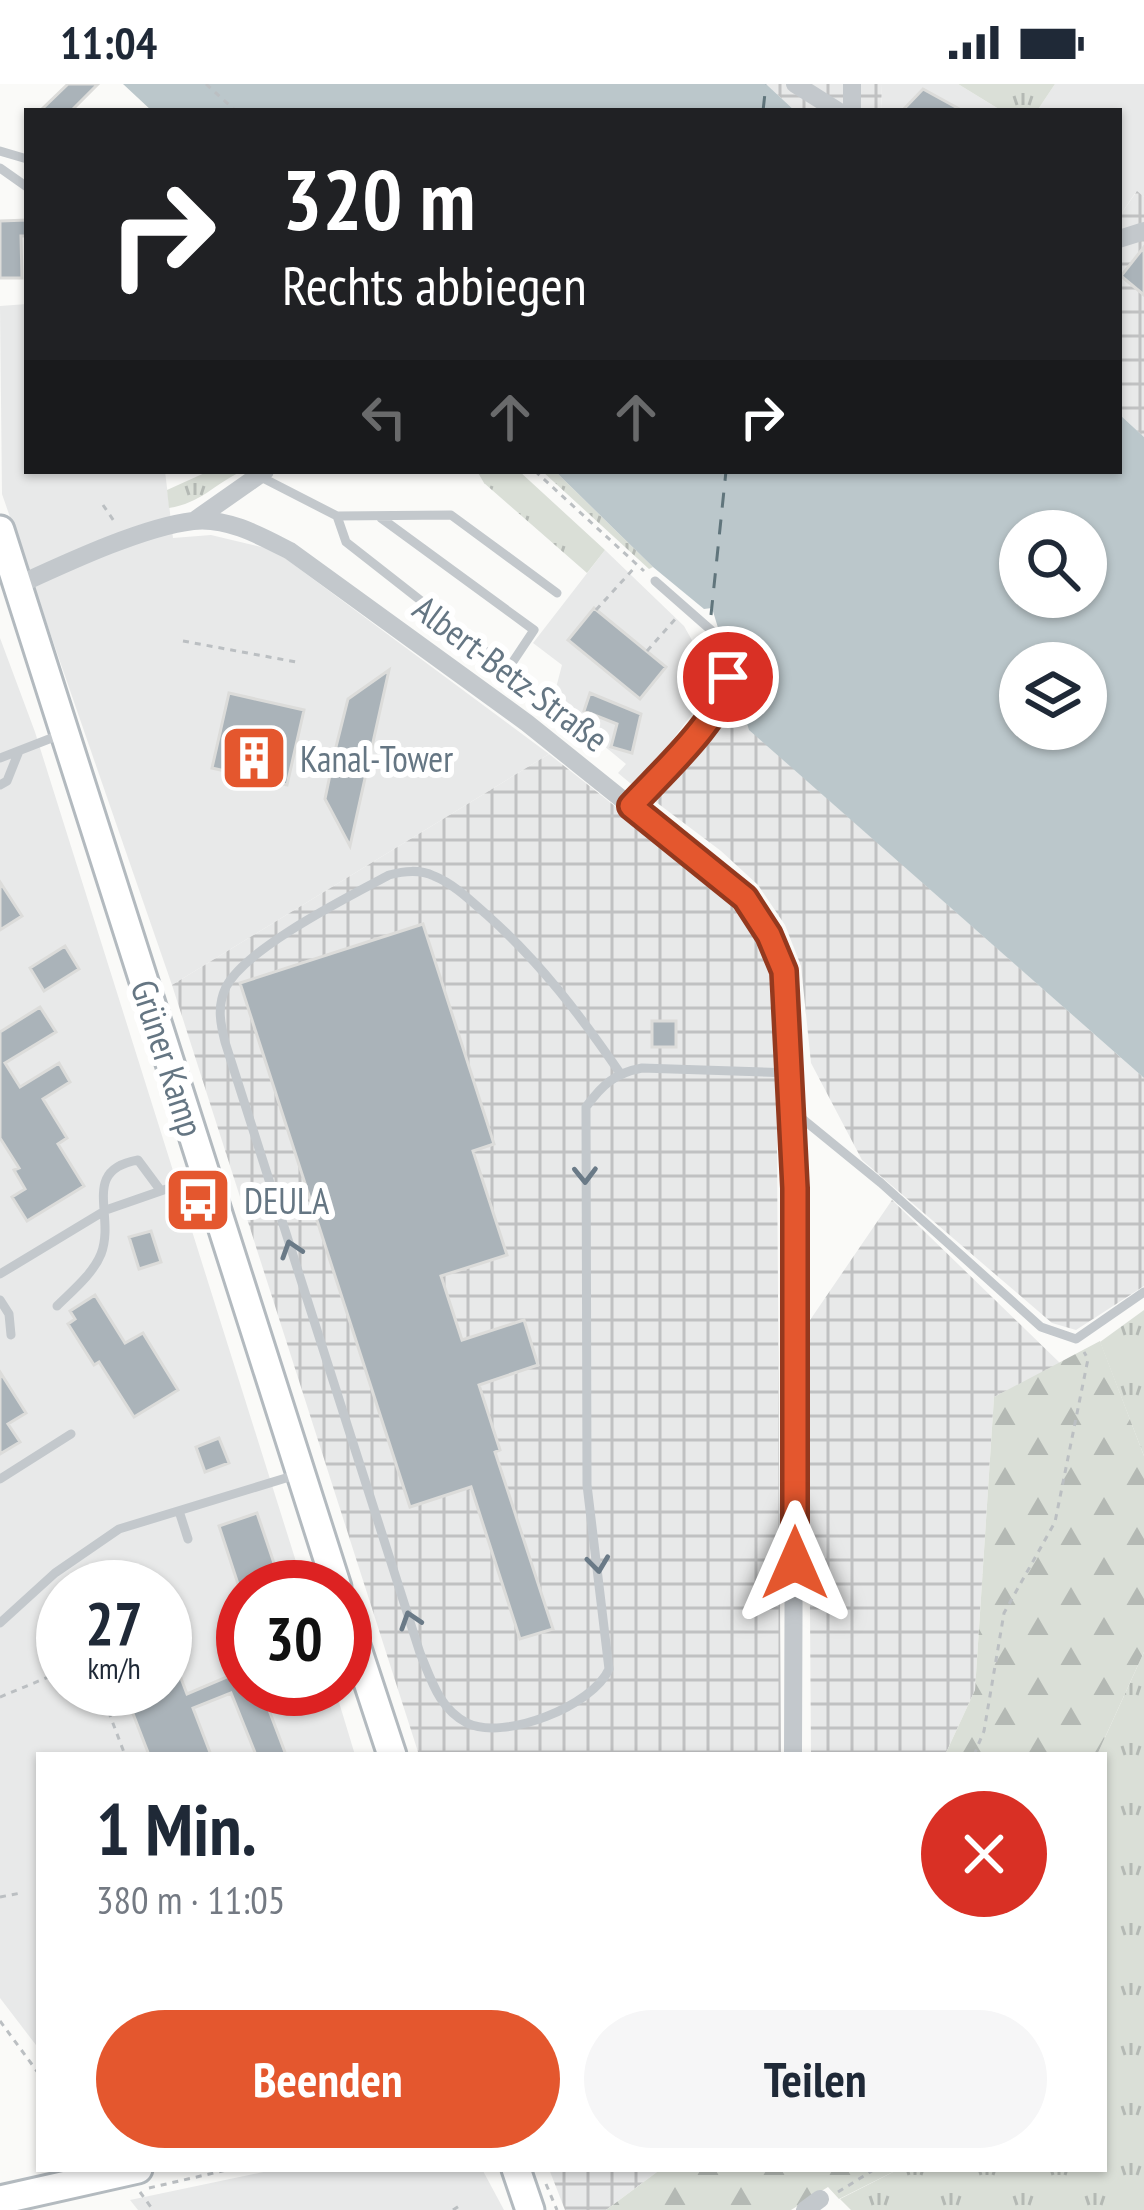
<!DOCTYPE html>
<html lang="de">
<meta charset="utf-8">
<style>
body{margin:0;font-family:"PT Sans Narrow",sans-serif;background:#f6f6f7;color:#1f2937;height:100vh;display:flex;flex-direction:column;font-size:45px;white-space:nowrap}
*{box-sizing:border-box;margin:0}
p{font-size:39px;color:#747a83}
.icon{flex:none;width:66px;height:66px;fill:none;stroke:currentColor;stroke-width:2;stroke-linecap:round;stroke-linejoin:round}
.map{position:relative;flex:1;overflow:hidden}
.side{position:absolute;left:36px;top:1668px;width:1071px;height:420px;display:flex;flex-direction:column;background:#fff;border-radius:0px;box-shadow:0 3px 9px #0004}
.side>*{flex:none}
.guide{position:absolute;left:24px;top:24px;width:1098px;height:366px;border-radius:0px;box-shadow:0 3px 9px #0004;background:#202124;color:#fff;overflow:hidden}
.controls{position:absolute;left:999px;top:426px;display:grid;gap:24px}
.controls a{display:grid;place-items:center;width:108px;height:108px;border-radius:50%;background:#fff;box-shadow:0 3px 9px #0004;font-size:60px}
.speed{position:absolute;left:36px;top:1476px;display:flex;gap:24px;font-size:60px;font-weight:700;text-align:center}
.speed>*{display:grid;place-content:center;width:156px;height:156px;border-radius:50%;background:#fff;box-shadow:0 3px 9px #0004;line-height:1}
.speed small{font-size:30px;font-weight:400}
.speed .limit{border:18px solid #d22;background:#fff;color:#111}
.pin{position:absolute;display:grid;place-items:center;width:102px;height:102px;color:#fff;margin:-51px;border:6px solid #fff;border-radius:50%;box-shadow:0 3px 12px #0007}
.me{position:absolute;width:132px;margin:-66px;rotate:0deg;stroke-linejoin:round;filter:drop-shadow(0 0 9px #0008)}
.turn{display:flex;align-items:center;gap:42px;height:252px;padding:0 60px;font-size:54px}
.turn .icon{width:156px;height:156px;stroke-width:2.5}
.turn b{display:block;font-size:84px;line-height:102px}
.lanes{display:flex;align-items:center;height:114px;padding:0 60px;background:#0003;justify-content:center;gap:60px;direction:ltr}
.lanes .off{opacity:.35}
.round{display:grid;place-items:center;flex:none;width:126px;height:126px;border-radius:63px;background:#f6f6f7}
.headline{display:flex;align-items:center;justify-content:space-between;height:204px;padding:0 60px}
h1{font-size:72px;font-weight:800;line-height:90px}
.button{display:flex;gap:24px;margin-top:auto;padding:24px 60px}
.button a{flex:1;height:138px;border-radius:72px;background:#e4572e;color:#fff;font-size:48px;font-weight:800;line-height:138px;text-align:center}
.button a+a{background:#f6f6f7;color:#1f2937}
.status{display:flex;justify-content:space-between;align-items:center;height:84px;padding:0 60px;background:#fff;direction:ltr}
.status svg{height:33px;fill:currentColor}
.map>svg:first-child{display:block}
.built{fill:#e8e9e9;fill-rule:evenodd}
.industrial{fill:url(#industrial-grid)}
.grass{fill:url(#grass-tufts)}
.forest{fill:url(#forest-firs)}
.water{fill:#bbc7cb;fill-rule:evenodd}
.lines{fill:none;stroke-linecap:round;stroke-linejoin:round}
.ferry{stroke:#60757c;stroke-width:3;stroke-dasharray:15 12;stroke-linecap:butt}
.building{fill:#aab3b9;stroke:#dcdcda;stroke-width:3}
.secondary-casing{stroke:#b3babf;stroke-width:33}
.path{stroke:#bbbfc2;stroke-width:3;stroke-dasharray:6 6;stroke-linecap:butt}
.lane{stroke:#c3c8cc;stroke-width:9}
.street{stroke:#c3c8cc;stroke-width:18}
.secondary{stroke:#fff;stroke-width:27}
.oneway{stroke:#6a7a87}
.route-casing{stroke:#94391e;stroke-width:30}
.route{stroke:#e4572e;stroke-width:21}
.labels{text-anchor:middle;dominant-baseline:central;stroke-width:12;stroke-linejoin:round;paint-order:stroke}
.street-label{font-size:36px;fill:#657683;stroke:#fff}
.poi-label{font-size:36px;fill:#657683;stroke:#fff;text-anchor:start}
</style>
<div class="status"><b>11:04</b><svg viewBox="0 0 49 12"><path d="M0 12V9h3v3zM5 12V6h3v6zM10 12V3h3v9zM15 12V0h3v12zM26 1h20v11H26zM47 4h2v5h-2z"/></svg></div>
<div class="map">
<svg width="1144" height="2126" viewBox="0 0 1144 2126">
<defs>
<pattern id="industrial-grid" width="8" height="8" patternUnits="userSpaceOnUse" patternTransform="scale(3)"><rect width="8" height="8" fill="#e8e9e9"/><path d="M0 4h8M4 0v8" fill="none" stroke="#c0c1c2"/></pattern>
<pattern id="grass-tufts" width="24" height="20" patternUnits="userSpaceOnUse" patternTransform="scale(3)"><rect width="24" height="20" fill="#dadfd7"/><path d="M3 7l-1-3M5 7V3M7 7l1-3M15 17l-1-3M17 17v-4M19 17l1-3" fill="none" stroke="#b4b9b4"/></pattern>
<pattern id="forest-firs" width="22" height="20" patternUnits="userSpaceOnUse" patternTransform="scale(3)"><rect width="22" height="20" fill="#dadfd7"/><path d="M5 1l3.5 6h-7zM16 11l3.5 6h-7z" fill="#b4b9b4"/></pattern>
</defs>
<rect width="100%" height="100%" fill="#fafaf8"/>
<path class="built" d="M882,0H958L1002,27H881Z
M1055,0H1144V113L1136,108L1119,133V27H1037Z
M27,220V387H165L173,454L211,451L274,466L549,670L172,901L2,410L0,222Z
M605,466L684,542L708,585L710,602L705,613L636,704L618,689L626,680L552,619L562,581L533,559Z
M0,554L35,648L304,1503H243V1605H335L355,1671H39V1965L0,1914ZM63,1503H165V1605H63Z
M278,2085H482L504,2126H138L130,2116Z"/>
<path class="industrial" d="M766,0H882L881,27H795Z
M1137,107L1144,113V353L1119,330V133Z
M737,606L750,646L1144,994V1202L1076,1246L1052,1239L862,1076L811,979L801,882L785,841L758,801L721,767L648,712Z
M549,670L726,810L756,855L776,904L781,1671H419L172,901Z
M892,1116L1061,1280L994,1313L975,1606L945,1671H811L808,1239Z
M549,2085H661L606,2126H565Z"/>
<path class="grass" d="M958,0H1055L1037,27H1002Z
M209,387H242C213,401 201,419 169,424L167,406Z
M477,387H519L605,466L587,489L484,399Z
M542,387H555L653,483L649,485Z
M1144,1226V1372L1100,1258Z
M1144,1568V2126H851L840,2115L899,2085H1104V1671H1097Z"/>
<path class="forest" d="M1100,1257L1144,1372V1568L1097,1671H945L975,1606L994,1313Z
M661,2085H899L839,2115L828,2103L791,2126H606Z"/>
<path class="water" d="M123,0H766L795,27H152Z
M1119,330L1144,353V994L749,646L712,524L704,525L653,483L555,387H1119ZM1020,447H1086V513H1020ZM1020,579H1086V645H1020Z"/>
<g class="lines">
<path class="ferry" d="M763,27L766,0
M711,531L726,387"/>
</g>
<path class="building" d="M68,0H98L71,27H40Z
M923,5L963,27H902Z
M27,136V152H21L22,194H0V137Z
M1144,163V211L1121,192Z
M594,524L666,583L640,615L568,556Z
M389,586L350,762L325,715L335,667L348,615Z
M229,609L304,626L287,701L212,684Z
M590,609L641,630L632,669L611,663L617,640L584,627Z
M0,798L22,832L0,846Z
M423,840L494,1060L473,1067L507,1171L441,1192L462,1256L524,1236L538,1281L479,1301L500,1366L495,1368L553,1545L520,1555L471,1403L410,1423L240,899Z
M65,862L79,885L44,907L30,884Z
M40,923L56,948L5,979L20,1003L59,979L70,998L43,1015L67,1054L58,1060L84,1102L27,1137L12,1113L25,1105L14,1086L19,1084L0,1054V948Z
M652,937H676V963H652Z
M151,1147L161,1178L139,1185L129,1153Z
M95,1211L125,1259L143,1249L178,1306L134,1333L99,1278L94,1281L68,1240L75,1235L70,1227Z
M0,1288L26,1329L8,1340L20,1358L0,1370Z
M219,1354L229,1379L205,1388L196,1363Z
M257,1429L277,1488L282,1487L288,1503H239L219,1442Z
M166,1555L187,1610L243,1586V1605H261L286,1671H256L231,1609L193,1624L211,1671H149L132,1627L147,1621L141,1605H165Z"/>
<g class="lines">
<g class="secondary-casing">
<path id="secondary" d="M0,446L337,1503
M345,1528L392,1671
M516,2085L530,2126
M0,2116L138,2085"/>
</g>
<path class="path" d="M206,0L236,27
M535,387L644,487
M103,421L116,440
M596,526L636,482
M183,557L296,578
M647,567L678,532
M100,1605L125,1671
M0,1613L63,1587
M974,1671L984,1647L1004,1529L1055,1438L1088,1275L1084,1268
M0,1813L21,1809
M0,1937L39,1990
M546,2100L557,2126
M149,2104L231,2085
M140,2108L153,2126
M838,2108L875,2085
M453,2126L462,2120"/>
<path class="lane" d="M0,67L27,75
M0,84L27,103
M259,392L337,432L346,458L508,585L534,546L381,434
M337,432L451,431L557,509
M0,674L62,650
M0,701L7,697L19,667
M631,722L708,635L727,604L724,574L712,547L655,497
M620,989C580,931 540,878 487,831C471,817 454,800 434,792C419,785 404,787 389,791C348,813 246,864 226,903C217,922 220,938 225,958L420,1569C431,1595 439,1625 467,1639C504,1657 593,1622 609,1585L587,1401L586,1023C602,1001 615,989 642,984L791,989
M794,1028L881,1099L1041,1243L1076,1255L1144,1208
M0,1190L106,1126L201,1093
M0,1216L9,1230L11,1251
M57,1222C72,1207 93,1190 101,1170C116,1131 80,1086 138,1076L161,1107
M0,1395L71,1350
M179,1427L188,1455
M0,1539L55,1489L119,1445L299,1390"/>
<path class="street" d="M795,0L838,27
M852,27V0
M1119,155L1144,147
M195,436L265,387
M16,502C64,480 142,443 193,437C227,433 261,452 290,467L527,639L745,814L769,851L784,887L788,919L795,1104L793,1671
M805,2126L820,2115"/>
<use href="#secondary" class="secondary"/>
</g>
<defs><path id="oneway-chevron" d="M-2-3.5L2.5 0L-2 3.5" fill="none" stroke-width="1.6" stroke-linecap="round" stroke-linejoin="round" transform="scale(3)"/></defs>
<g class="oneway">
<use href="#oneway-chevron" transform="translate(585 1091) rotate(89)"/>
<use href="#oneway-chevron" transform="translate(291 1165) rotate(-108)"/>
<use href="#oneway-chevron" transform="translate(598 1480) rotate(83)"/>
<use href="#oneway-chevron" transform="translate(410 1536) rotate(-108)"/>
</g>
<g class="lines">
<g class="route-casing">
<path id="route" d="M728,593C726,631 657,693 631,722L745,814L769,851L784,887L795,1104V1479"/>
</g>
<use href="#route" class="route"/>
</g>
<defs>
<g id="building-square" transform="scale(3.45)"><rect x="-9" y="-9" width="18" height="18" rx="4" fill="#e4572e" stroke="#fff"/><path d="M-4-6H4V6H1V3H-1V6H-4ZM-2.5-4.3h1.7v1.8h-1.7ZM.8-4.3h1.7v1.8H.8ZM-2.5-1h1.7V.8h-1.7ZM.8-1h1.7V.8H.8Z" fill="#fff"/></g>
<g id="bus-square" transform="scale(3.45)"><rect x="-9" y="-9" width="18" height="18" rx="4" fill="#e4572e" stroke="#fff"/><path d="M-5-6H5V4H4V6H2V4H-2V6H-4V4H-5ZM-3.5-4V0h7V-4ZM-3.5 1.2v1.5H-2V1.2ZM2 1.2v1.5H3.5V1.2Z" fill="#fff"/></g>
</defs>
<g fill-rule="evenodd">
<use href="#building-square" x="254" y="674"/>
<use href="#bus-square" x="198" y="1116"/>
</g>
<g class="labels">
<g class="street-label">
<text transform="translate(511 589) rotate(37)">Albert-Betz-Straße</text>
<text transform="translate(168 974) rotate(72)">Grüner Kamp</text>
</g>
<g class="poi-label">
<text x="300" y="674">Kanal-Tower</text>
<text x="244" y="1116">DEULA</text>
</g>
</g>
</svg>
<div class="controls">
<a><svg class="icon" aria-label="search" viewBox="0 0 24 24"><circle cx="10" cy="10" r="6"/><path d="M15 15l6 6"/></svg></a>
<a><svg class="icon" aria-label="layers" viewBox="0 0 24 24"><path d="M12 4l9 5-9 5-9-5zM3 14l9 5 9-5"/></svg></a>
</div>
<div class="speed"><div>27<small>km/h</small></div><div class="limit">30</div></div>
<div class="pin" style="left:728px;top:593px;background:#d93025"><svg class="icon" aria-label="arrive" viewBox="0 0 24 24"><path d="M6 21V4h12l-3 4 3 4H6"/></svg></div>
<svg class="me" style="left:795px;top:1479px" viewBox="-20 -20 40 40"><path d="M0-17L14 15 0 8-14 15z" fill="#e4572e" stroke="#fff" stroke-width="4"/></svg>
<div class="guide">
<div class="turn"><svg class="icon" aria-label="right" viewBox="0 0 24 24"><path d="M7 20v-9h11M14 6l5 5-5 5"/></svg><div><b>320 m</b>Rechts abbiegen</div></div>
<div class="lanes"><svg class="icon off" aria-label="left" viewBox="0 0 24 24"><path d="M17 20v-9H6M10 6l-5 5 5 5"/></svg><svg class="icon off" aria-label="ahead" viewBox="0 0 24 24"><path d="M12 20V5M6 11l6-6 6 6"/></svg><svg class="icon off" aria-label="ahead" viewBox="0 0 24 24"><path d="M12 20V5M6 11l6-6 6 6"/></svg><svg class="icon" aria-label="right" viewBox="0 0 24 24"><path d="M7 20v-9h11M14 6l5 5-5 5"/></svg></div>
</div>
<section class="side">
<div class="headline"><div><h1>1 Min.</h1><p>380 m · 11:05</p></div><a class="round" style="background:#d93025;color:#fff"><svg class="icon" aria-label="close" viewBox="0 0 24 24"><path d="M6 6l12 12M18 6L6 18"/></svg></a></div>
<div class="button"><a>Beenden</a><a>Teilen</a></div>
</section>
</div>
